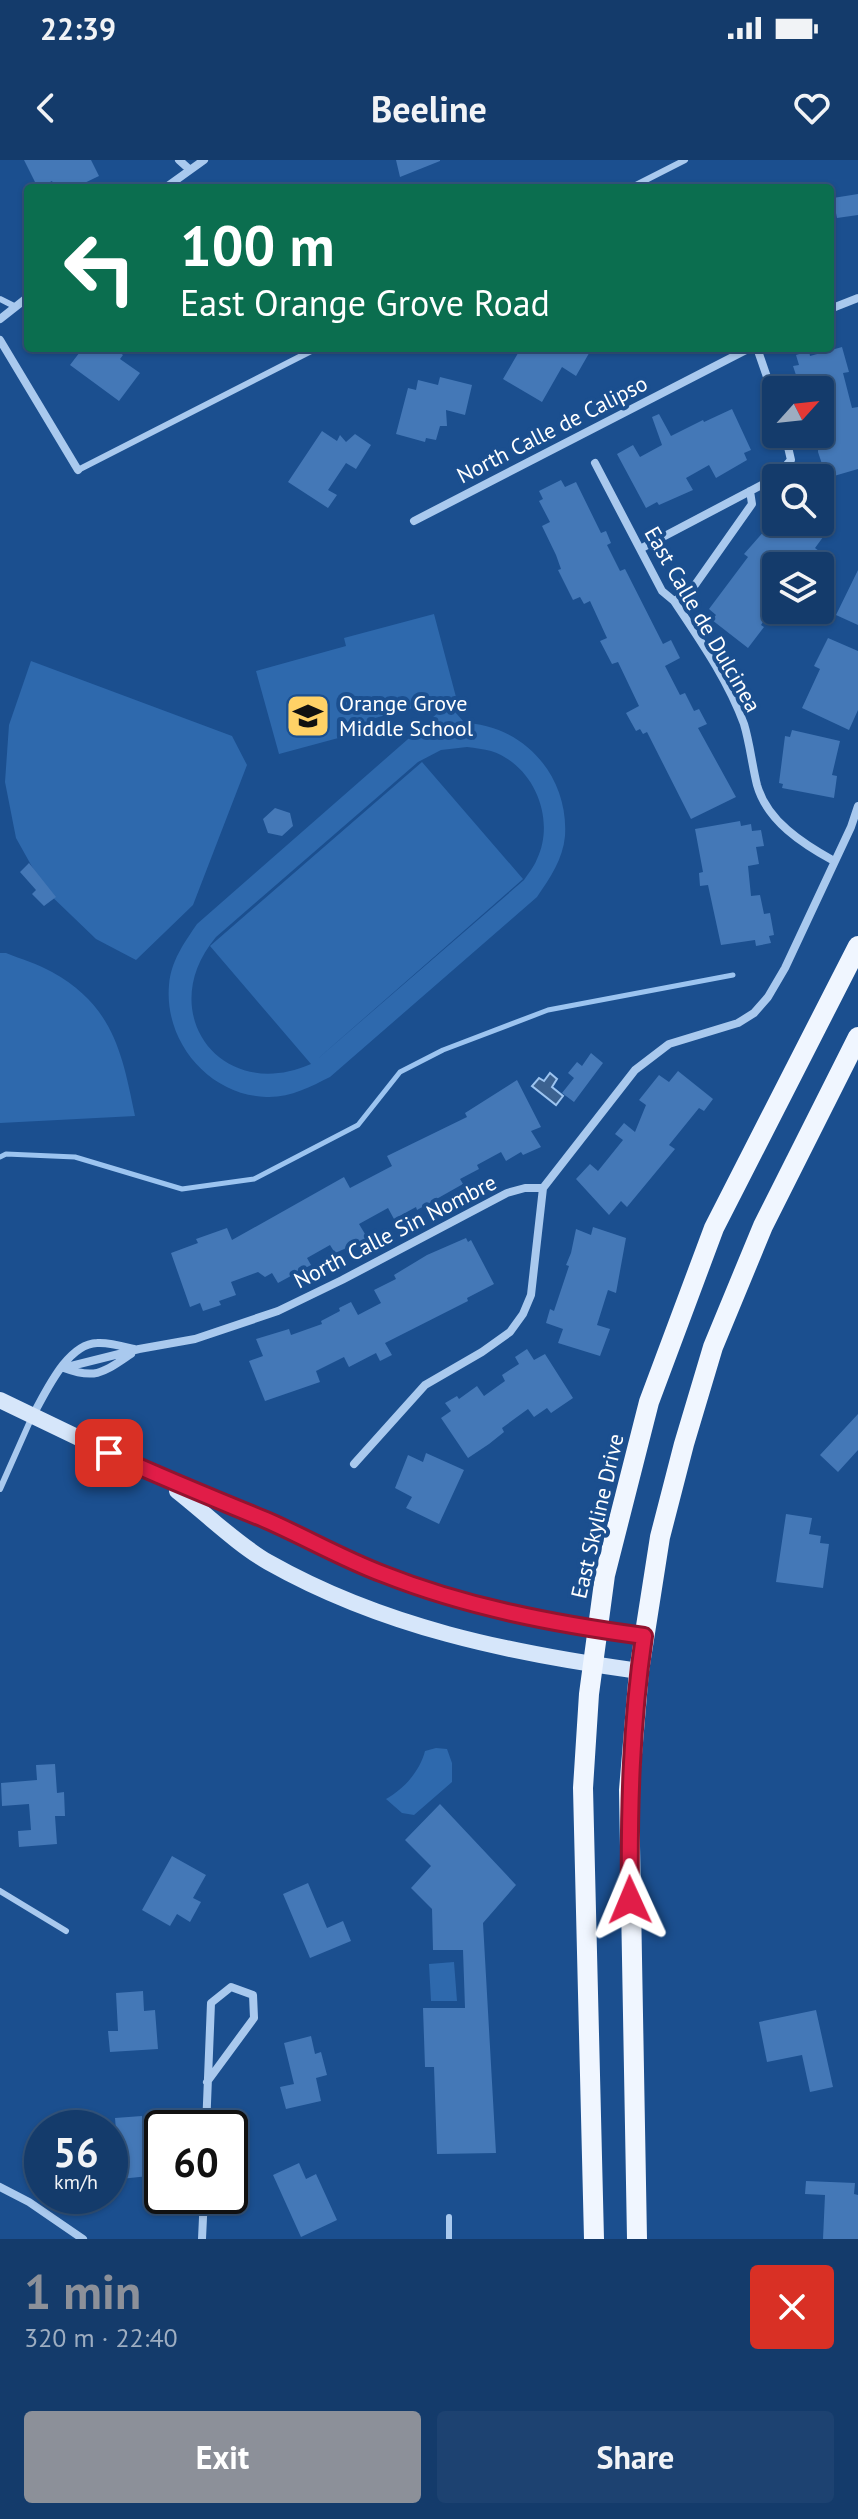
<!DOCTYPE html>
<meta charset="utf-8">
<style>
body{margin:0;font-family:"PT Sans",sans-serif;background:#1d4271;color:#f1f3f6;height:100vh;display:flex;flex-direction:column;font-size:30px;white-space:nowrap}
*{box-sizing:border-box;margin:0}
p{font-size:26px;color:#9dadc1}
.icon{flex:none;width:44px;height:44px;fill:none;stroke:currentColor;stroke-width:2;stroke-linecap:round;stroke-linejoin:round}
.map{position:relative;height:2079px;overflow:hidden}
.side{display:flex;flex-direction:column;background:#143b6b;flex:1}
.side>*{flex:none}
.banner{position:absolute;left:24px;top:24px;width:810px;height:168px;border-radius:8px;box-shadow:0 2px 6px #0004,0 0 0 2px #33557e;background:#0b6e4f;color:#fff;overflow:hidden}
.needle{width:52px;rotate:63deg}
.buttons{position:absolute;left:762px;top:216px;display:grid;gap:16px}
.buttons a{display:grid;place-items:center;width:72px;height:72px;border-radius:8px;background:#143b6b;box-shadow:0 2px 6px #0004,0 0 0 2px #33557e;font-size:40px}
.speed{position:absolute;left:24px;top:1950px;display:flex;gap:16px;font-size:40px;font-weight:700;text-align:center}
.speed>*{display:grid;place-content:center;width:104px;height:104px;border-radius:50%;background:#143b6b;box-shadow:0 2px 6px #0004,0 0 0 2px #33557e;line-height:1}
.speed small{font-size:20px;font-weight:400}
.speed .limit{border:4px solid #111;border-radius:12px;background:#fff;color:#111}
.pin{position:absolute;display:grid;place-items:center;width:68px;height:68px;color:#fff;margin:-34px;border-radius:16px;box-shadow:0 4px 12px #0006}
.me{position:absolute;width:88px;margin:-44px;rotate:359deg;stroke-linejoin:round;filter:drop-shadow(0 0 6px #0008)}
.turn{display:flex;align-items:center;gap:28px;height:168px;padding:0 24px;font-size:36px}
.turn .icon{width:104px;height:104px;stroke-width:2.5}
.turn b{display:block;font-size:56px;line-height:68px}
.round{display:grid;place-items:center;flex:none;width:84px;height:84px;border-radius:8px;background:#1d4271}
.head{display:flex;align-items:center;justify-content:space-between;height:136px;padding:0 24px}
h1{font-size:48px;font-weight:700;line-height:60px;color:#8c9099}
.button{display:flex;gap:16px;margin-top:auto;padding:16px 24px}
.button a{flex:1;height:92px;border-radius:8px;background:#8c9099;color:#fff;font-size:32px;font-weight:700;line-height:92px;text-align:center}
.button a+a{background:#1d4271;color:#f1f3f6}
.status{display:flex;justify-content:space-between;align-items:center;height:56px;padding:0 40px;background:#143b6b;direction:ltr}
.status svg{height:22px;fill:currentColor}
header{display:flex;justify-content:space-between;align-items:center;height:104px;padding:0 24px;background:#143b6b;font-size:36px;font-weight:700}
.map>svg:first-child{display:block}
.green{fill:#2e69ad;fill-rule:evenodd}
.water{fill:#3c6290;stroke:#9cc4f0;stroke-width:2}
.lines{fill:none;stroke-linecap:round;stroke-linejoin:round}
.stream{stroke:#9cc4f0;stroke-width:5}
.building{fill:#4478b7}
.lane{stroke:#a9c9ee;stroke-width:6}
.street{stroke:#a9c9ee;stroke-width:8}
.secondary{stroke:#d6e6fa;stroke-width:16}
.primary{stroke:#f0f6ff;stroke-width:20}
.route-casing{stroke:#92132f;stroke-width:20}
.route{stroke:#e11d48;stroke-width:14}
.labels{text-anchor:middle;dominant-baseline:central;stroke-width:8;stroke-linejoin:round;paint-order:stroke}
.street-label{font-size:22px;fill:#fff;stroke:#1b4f8f}
.poi-label{font-size:22px;fill:#fff;stroke:#1b4f8f;text-anchor:start}
</style>
<div class="status"><b>22:39</b><svg viewBox="0 0 49 12"><path d="M0 12V9h3v3zM5 12V6h3v6zM10 12V3h3v9zM15 12V0h3v12zM26 1h20v11H26zM47 4h2v5h-2z"/></svg></div>
<header><svg class="icon" aria-label="back" viewBox="0 0 24 24"><path d="M15 5l-7 7 7 7"/></svg>Beeline<svg class="icon" aria-label="heart" viewBox="0 0 24 24"><path d="M12 20l-8-8c-3-5 5-10 8-4 3-6 11-1 8 4z"/></svg></header>
<div class="map">
<svg width="858" height="2079" viewBox="0 0 858 2079">
<rect width="100%" height="100%" fill="#1b4f8f"/>
<path class="green" d="M434,454L456,537L367,560L368,570L279,594L256,511L346,486L344,478Z
M31,501L232,576L247,605L193,745L136,800L96,779L45,730L16,678L5,622L9,565Z
M448,544L463,561L461,563C522,563 569,615 565,676C563,699 550,718 537,737L330,917C310,927 290,938 266,937C209,935 164,882 169,825C171,801 184,783 197,764ZM467,587C475,588 484,589 491,591C534,605 556,659 537,699C534,707 528,714 524,720L314,902L523,719L422,602L210,786L311,904C221,944 153,852 216,777L418,602L441,590Z
M0,793H6C21,799 38,804 52,812C113,846 122,892 135,956L0,963Z
M436,1588L447,1589L452,1603V1622L414,1655L402,1653L386,1639C404,1629 420,1611 425,1591Z
M454,1802L457,1841H431L429,1804Z"/>
<path class="water" d="M550,913L557,919L552,927L563,936L556,945L532,926L539,918L544,921Z"/>
<g class="lines">
<path class="stream" d="M0,997L6,994L75,997L182,1029L254,1019L358,965L400,912L443,890L548,850L733,815"/>
</g>
<path class="building" d="M24,0H91L99,16L74,28H55L52,21L38,28Z
M396,0H440V1L400,17Z
M858,34V55L837,58L833,38Z
M842,187L849,212L843,213L852,248L858,247V309L834,316L832,308L824,310L818,292L820,230H801L793,206L799,205L796,195L809,191L810,196Z
M83,188H114L123,195L120,199L140,213L119,241L70,205Z
M521,188H592L576,216L562,207L542,242L503,219Z
M440,217L472,225L465,255L446,250L447,266H440L436,280L426,278L425,282L396,274L408,228L416,230L418,220L438,225Z
M732,249L751,290L744,293L747,300L716,318L709,305L686,318L693,330L659,345L657,342L646,348L617,294L633,285L640,297L662,285L652,257L659,254L671,276L703,260L704,262Z
M322,271L337,281L340,275L346,282L355,274L371,285L356,309L346,303L328,330L337,335L328,348L288,322Z
M561,320L565,327L576,322L601,373L606,371L611,383L607,385L620,411L625,409L663,484L671,480L680,498L665,506L680,535L685,533L694,551L699,549L707,564L698,568L736,637L691,659L647,572L643,574L640,569L636,571L626,553L639,546L618,502L612,504L600,481L607,478L590,441L584,444L580,437L573,440L558,410L561,409L556,395L542,366L550,362L539,341L543,339L539,331Z
M772,362H829L823,370L826,373L815,388L819,391L808,406H776V442L761,465L764,467L748,488L712,460L716,455L709,449L748,397L744,394Z
M858,410V465L836,455Z
M828,478L858,491V550L849,570L802,548L820,509L814,506Z
M792,570L840,581L832,615L837,616L834,638L782,628L783,624L779,623L785,576L790,577Z
M275,648L290,653L293,666L282,676L268,673L263,659Z
M740,661L741,666L751,664L752,671L761,670L764,686L756,687L759,704L748,706L751,736L760,735L764,754L770,753L774,775L769,776L771,783L756,786L755,780L721,785L708,725L700,726L699,713L703,712L695,669Z
M29,703L56,737L44,746L32,734L36,730L20,712Z
M591,893L603,903L574,942L562,933L574,918L568,913L577,902L582,906Z
M678,911L713,939L704,951L699,948L669,985L675,989L627,1047L621,1041L609,1055L576,1019L590,1004L598,1011L623,980L615,974L624,963L635,972L646,945L639,940L659,915L669,922Z
M517,920L541,967L531,971L541,987L523,995L521,992L506,1001L501,992L477,1005L479,1009L460,1019L463,1024L417,1050L416,1047L394,1059L388,1048L359,1064L368,1079L353,1089L351,1086L335,1093L330,1085L307,1098L311,1105L278,1123L272,1113L265,1117L258,1112L231,1122L236,1135L219,1141L221,1145L203,1151L200,1143L190,1147L171,1093L198,1083L196,1079L227,1068L232,1080L344,1017L350,1028L392,1006L387,996L467,957L465,953Z
M593,1067L626,1078L616,1133L608,1130L597,1165L610,1169L600,1196L558,1183L563,1169L546,1163L550,1149L554,1151L569,1106L566,1105L571,1093L576,1069L591,1075Z
M466,1078L468,1082L471,1080L494,1124L467,1138L468,1141L385,1183L392,1195L380,1201L376,1193L349,1207L344,1197L316,1211L320,1222L265,1241L249,1201L263,1196L256,1179L289,1169L291,1175L322,1164L321,1161L340,1151L339,1148L351,1142L358,1155L381,1143L374,1130L396,1119L394,1115L427,1095Z
M527,1189L534,1200L545,1194L573,1238L551,1253L547,1248L534,1257L528,1249L502,1268L504,1272L489,1284L468,1298L441,1258L451,1251L445,1243L457,1236L459,1239L477,1226L484,1236L505,1221L502,1215L519,1204L515,1197Z
M858,1254V1290L838,1312L820,1295Z
M426,1293L464,1310L439,1364L406,1348L412,1337L395,1328L408,1295L423,1302Z
M786,1354L812,1358L809,1374L821,1376L820,1383L829,1384L823,1428L776,1422Z
M55,1604L57,1633L64,1632L65,1656H55L57,1684L19,1687L18,1671L31,1670L29,1644L2,1646L1,1623L37,1620L36,1605Z
M440,1644L516,1725L483,1763L496,1993L437,1994L434,1907H425L423,1848H465L463,1790H433L432,1749L411,1728L431,1706L405,1680Z
M172,1696L206,1715L193,1738L201,1742L190,1762L177,1754L170,1766L142,1750Z
M308,1723L327,1768L343,1761L351,1781L310,1798L283,1734Z
M143,1831L144,1851L155,1850L158,1889L110,1892L108,1871H118L116,1833Z
M816,1850L833,1927L810,1932L802,1895L767,1902L759,1862Z
M311,1876L315,1894L321,1892L327,1915L316,1918L321,1941L286,1949L280,1927L294,1924L284,1883Z
M142,1956L143,1972L155,1971L159,2015L120,2019L115,1958Z
M299,2003L306,2019L316,2014L337,2060L301,2077L273,2015Z
M806,2021L855,2023L854,2034L858,2035V2079H823L825,2035L805,2034Z"/>
<g class="lines">
<path class="lane" d="M630,28L685,0
M0,139L16,147
M78,310L317,188
M0,1329L31,1259
M0,1731L66,1771
M449,2079V2057"/>
<path class="street" d="M179,0L189,9
M165,28L204,0
M830,149L858,138
M0,159L28,137
M0,180L78,310
M757,188L776,243
M595,303L662,431L674,441C700,480 728,520 744,564C750,584 752,605 757,625C767,661 803,684 834,701
M414,361L750,188
M640,389L775,318L791,300L785,274
M674,441L690,432L752,344L750,331
M63,1208L139,1189L195,1179L278,1151L342,1120L507,1033L525,1028H543L635,910L669,884L738,863L754,853L768,837L785,808L851,667L858,646
M64,1208C96,1220 104,1212 131,1194
M33,1255C46,1232 67,1184 97,1183C108,1182 122,1186 134,1189
M354,1304L425,1225L482,1192L510,1172L523,1154L531,1135L543,1028
M206,1968L211,1843L231,1827L253,1835L254,1858L207,1922
M0,2027L29,2042L83,2079
M202,2079L204,2036"/>
<path class="secondary" d="M0,1240L160,1317L268,1361L380,1414L477,1445L558,1462L644,1476
M177,1331C204,1352 238,1385 268,1402C383,1467 509,1493 639,1511"/>
<path class="primary" d="M594,2079L583,1628L589,1534L605,1415L649,1242L714,1068L858,786
M637,2079L629,1630L639,1511L660,1377L684,1284L713,1187L763,1066L858,877"/>
</g>
<g class="lines">
<g class="route-casing">
<path id="route" d="M109,1293C160,1317 213,1338 266,1360C305,1377 343,1399 383,1414C466,1447 555,1464 644,1476C631,1565 629,1649 630,1740"/>
</g>
<use href="#route" class="route"/>
</g>
<defs>
<g id="school-square" transform="scale(2.3)"><rect x="-9" y="-9" width="18" height="18" rx="4" fill="#ffd166" stroke="#1b4f8f"/><path d="M0-5L7-2L0 1L-7-2ZM-4 1L0 2.5L4 1V4Q0 6-4 4Z" fill="#111"/></g>
</defs>
<g fill-rule="evenodd">
<use href="#school-square" x="308" y="556"/>
</g>
<g class="labels">
<g class="street-label">
<text transform="translate(552 269) rotate(-27)">North Calle de Calipso</text>
<text transform="translate(703 459) rotate(60)">East Calle de Dulcinea</text>
<text transform="translate(395 1071) rotate(-27)">North Calle Sin Nombre</text>
<text transform="translate(597 1356) rotate(-77)">East Skyline Drive</text>
</g>
<g class="poi-label">
<text x="339" y="543">Orange Grove<tspan x="339" dy="25">Middle School</tspan></text>
</g>
</g>
</svg>
<div class="buttons">
<a><svg class="needle" viewBox="-14 -14 28 28"><path d="M0-13l5 13h-10z" fill="#e53935"/><path d="M0 13l5-13h-10z" fill="#9dadc1"/></svg></a>
<a><svg class="icon" aria-label="search" viewBox="0 0 24 24"><circle cx="10" cy="10" r="6"/><path d="M15 15l6 6"/></svg></a>
<a><svg class="icon" aria-label="layers" viewBox="0 0 24 24"><path d="M12 4l9 5-9 5-9-5zM3 14l9 5 9-5"/></svg></a>
</div>
<div class="speed"><div>56<small>km/h</small></div><div class="limit">60</div></div>
<div class="pin" style="left:109px;top:1293px;background:#d93025"><svg class="icon" aria-label="arrive" viewBox="0 0 24 24"><path d="M6 21V4h12l-3 4 3 4H6"/></svg></div>
<svg class="me" style="left:630px;top:1740px" viewBox="-20 -20 40 40"><path d="M0-17L14 15 0 8-14 15z" fill="#e11d48" stroke="#fff" stroke-width="4"/></svg>
<div class="banner">
<div class="turn"><svg class="icon" aria-label="left" viewBox="0 0 24 24"><path d="M17 20v-9H6M10 6l-5 5 5 5"/></svg><div><b>100 m</b>East Orange Grove Road</div></div>
</div>
</div>
<section class="side">
<div class="head"><div><h1>1 min</h1><p>320 m · 22:40</p></div><a class="round" style="background:#d93025;color:#fff"><svg class="icon" aria-label="close" viewBox="0 0 24 24"><path d="M6 6l12 12M18 6L6 18"/></svg></a></div>
<div class="button"><a>Exit</a><a>Share</a></div>
</section>
